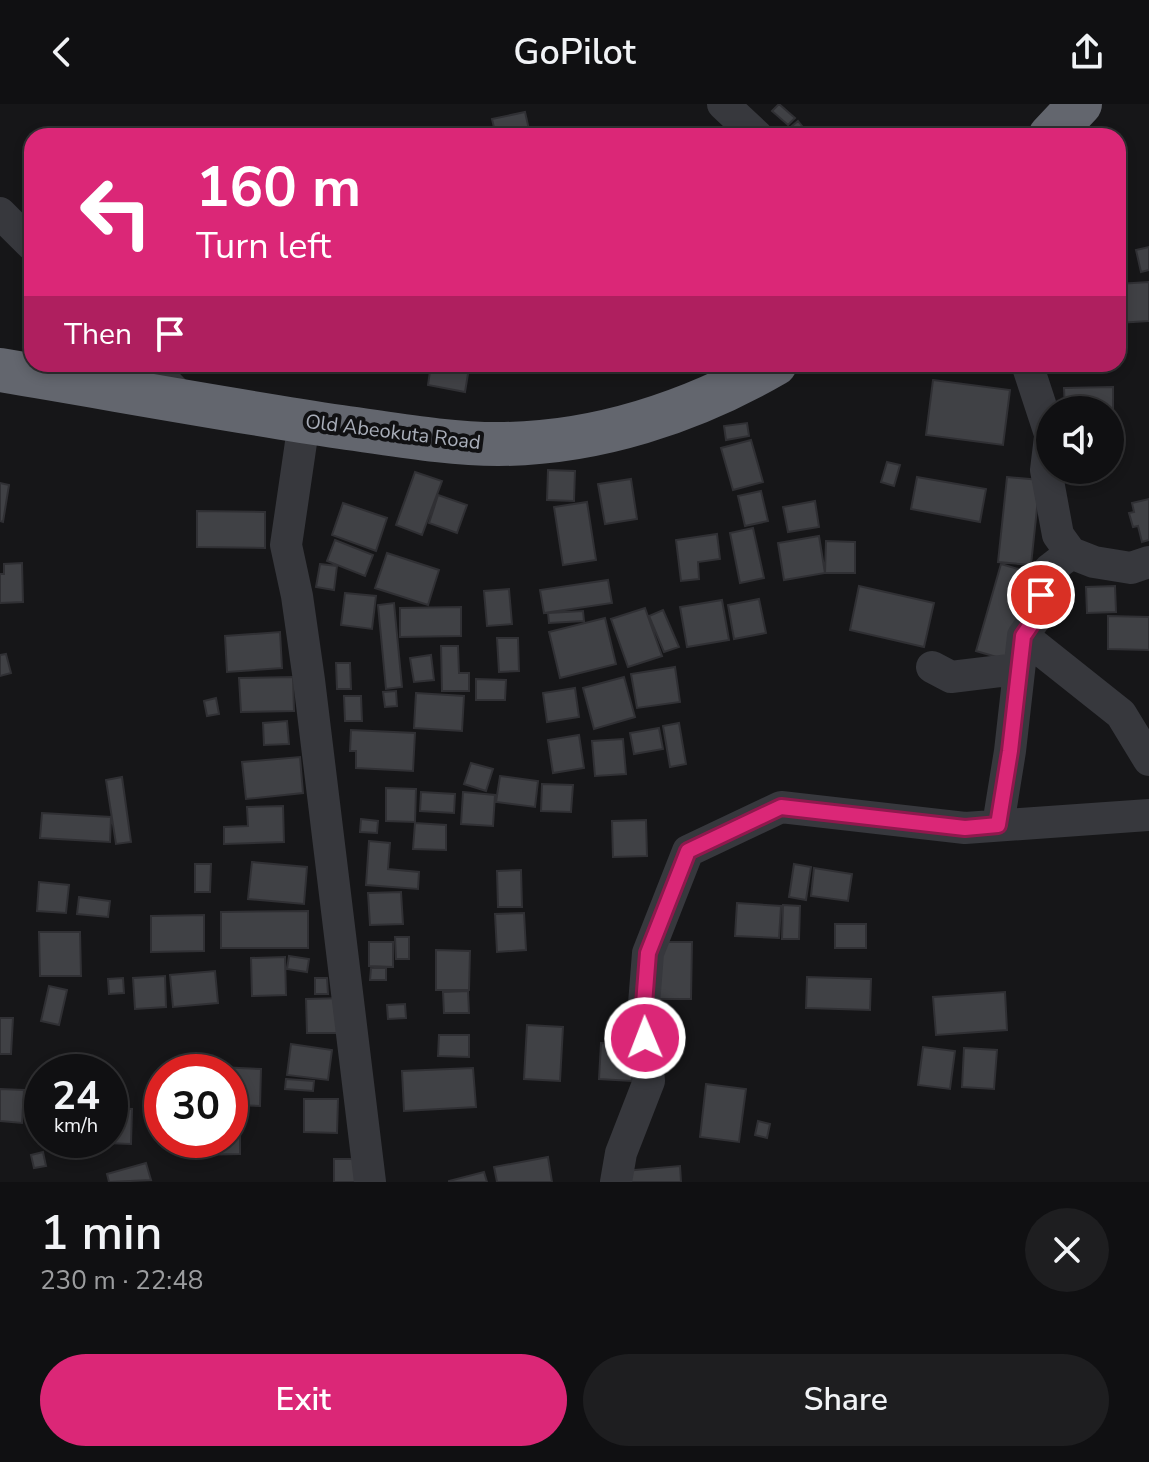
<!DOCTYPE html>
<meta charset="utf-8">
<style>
body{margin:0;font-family:"Nunito Sans",sans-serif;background:#1e1e20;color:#f1f3f6;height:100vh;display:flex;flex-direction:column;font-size:30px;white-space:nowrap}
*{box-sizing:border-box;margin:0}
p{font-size:26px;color:#9c9d9f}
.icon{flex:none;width:44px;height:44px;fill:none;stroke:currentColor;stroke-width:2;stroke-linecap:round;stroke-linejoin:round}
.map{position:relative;height:1078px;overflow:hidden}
.panel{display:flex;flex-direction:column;background:#101012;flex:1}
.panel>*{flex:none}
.hud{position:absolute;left:24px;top:24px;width:1102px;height:244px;border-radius:24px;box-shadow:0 4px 12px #0003,0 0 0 2px #303032;background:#db2777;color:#fff;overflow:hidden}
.controls{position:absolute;left:1036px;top:292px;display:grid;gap:16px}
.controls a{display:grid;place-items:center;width:88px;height:88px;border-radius:50%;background:#101012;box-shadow:0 4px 12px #0003,0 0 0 2px #303032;font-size:40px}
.speed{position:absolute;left:24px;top:950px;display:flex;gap:16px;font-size:40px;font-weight:700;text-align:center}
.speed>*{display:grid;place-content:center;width:104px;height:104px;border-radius:50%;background:#101012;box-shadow:0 4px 12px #0003,0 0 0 2px #303032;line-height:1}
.speed small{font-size:20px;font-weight:400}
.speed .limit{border:12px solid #d22;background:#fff;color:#111}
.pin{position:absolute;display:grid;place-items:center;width:68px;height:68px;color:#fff;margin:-34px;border:4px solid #fff;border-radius:50%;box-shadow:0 2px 8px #0007}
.me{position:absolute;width:88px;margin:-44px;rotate:359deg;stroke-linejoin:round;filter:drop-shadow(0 0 6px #0008)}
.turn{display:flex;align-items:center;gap:28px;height:168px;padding:0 40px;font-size:36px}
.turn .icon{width:104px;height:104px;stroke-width:2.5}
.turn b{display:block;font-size:56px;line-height:68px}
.then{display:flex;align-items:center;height:76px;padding:0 40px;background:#0003;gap:16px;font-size:30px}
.round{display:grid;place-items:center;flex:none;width:84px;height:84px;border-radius:42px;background:#1e1e20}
.overview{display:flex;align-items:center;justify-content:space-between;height:136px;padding:0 40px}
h1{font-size:48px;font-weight:600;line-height:60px}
.button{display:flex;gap:16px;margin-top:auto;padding:16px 40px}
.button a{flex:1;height:92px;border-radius:48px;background:#db2777;color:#fff;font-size:32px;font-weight:600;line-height:92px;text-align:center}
.button a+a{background:#1e1e20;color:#f1f3f6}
header{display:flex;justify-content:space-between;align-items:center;height:104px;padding:0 40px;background:#101012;font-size:36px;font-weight:600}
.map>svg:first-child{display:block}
.building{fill:#404145;stroke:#303034;stroke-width:2}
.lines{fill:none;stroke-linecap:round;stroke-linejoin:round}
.minor{stroke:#37383d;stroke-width:32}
.highway{stroke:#63666e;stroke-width:44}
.route-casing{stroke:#8e194d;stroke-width:20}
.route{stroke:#db2777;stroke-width:14}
.labels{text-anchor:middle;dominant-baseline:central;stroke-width:8;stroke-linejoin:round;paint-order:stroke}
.street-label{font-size:20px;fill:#a8adb8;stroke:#111113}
</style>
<header><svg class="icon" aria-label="back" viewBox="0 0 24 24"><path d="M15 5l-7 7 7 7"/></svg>GoPilot<svg class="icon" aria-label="share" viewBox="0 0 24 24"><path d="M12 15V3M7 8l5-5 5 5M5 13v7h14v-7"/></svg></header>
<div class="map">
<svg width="1149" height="1078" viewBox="0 0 1149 1078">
<rect width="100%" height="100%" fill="#161618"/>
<path class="building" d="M779,0L795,14L788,21L772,7Z
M525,8L530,30L496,32L492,15Z
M798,17L810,32H780Z
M1149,143V166L1141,168L1136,146Z
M1149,178V217L1118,219V180Z
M431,260L469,264L465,288L428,281Z
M933,276L1010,286L1003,341L926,331Z
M1113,283V336H1110V306H1065L1064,284Z
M747,319L749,332L726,336L724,322Z
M751,336L763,378L733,386L721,344Z
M887,358L900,361L894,382L881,378Z
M548,366L575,367L574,397L547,396Z
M415,368L442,377L422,431L396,421Z
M917,373L986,385L980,418L911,405Z
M1007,373L1040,376L1031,461L998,458Z
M631,375L637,415L605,420L598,380Z
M0,379L9,381L3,418L0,417Z
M761,387L768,417L745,422L738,392Z
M438,391L467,401L457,429L429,419Z
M1149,395V436L1142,438L1138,422L1133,423L1129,409L1134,408L1132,399Z
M815,397L819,423L788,428L783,403Z
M587,398L596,456L563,461L554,403Z
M343,399L387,414L376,447L332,431Z
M197,407L265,408V444L197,443Z
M753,424L764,474L740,479L730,429Z
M717,430L720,455L698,458L699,475L681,477L676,436Z
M819,432L825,469L784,476L778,439Z
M335,436L373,451L365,472L327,457Z
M826,437L855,438V469H825Z
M387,449L439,466L428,501L375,484Z
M22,459L23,498L0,499V470H4V460Z
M320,460L337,462L334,486L316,483Z
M1001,460L1032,469L1007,556L976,547Z
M608,476L612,499L544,509L540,486Z
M859,482L934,499L924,543L850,526Z
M1115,482L1116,508L1087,509L1086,483Z
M509,485L512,520L487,522L484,487Z
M345,489L376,492L372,525L341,521Z
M759,495L766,529L734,535L728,501Z
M722,496L729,536L687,543L680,503Z
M394,499L402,583L386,585L378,501Z
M461,503V532L400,533V504Z
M645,504L662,552L628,563L611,515Z
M663,506L679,543L664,548L649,512Z
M583,507L584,517L549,519L548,509Z
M1108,512L1149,513V546L1108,545Z
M605,514L616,560L560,574L549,528Z
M280,528L282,564L227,568L225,532Z
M497,534H518L519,567L499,568Z
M441,542H458L459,569H469V587H442Z
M6,550L11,569L0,572V551Z
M431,551L434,576L414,578L410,554Z
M336,559H350L351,585H337Z
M675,563L680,598L637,604L631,570Z
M293,573L294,607L241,608L239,574Z
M624,573L635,613L594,625L583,584Z
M476,575L506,576L505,596H476Z
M575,584L579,613L547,618L543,589Z
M396,587L397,602L385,603L383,588Z
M416,589L464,592L462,627L414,624Z
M344,592H361L362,617H345Z
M216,594L219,610L207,612L204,597Z
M287,617L289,640L264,641L263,619Z
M679,619L686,660L670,663L663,622Z
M659,624L663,645L634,650L630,629Z
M351,626L415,629L413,667L356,664V647H350Z
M579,631L584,664L553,669L548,636Z
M623,635L626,670L595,672L592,637Z
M300,653L303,689L246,695L242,658Z
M471,659L493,665L486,687L464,680Z
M500,672L538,677L535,703L496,698Z
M122,673L131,738L116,740L106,676Z
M542,680L573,681L571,708L541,707Z
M386,684L416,685L415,718L386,717Z
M421,688L455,690L454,709L420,707Z
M463,688L495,691L493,722L461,720Z
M283,702L284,738L224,740V723L248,722L247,703Z
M42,709L111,713L110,738L40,734Z
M361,715L378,717L377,729L360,728Z
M646,716L647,752L613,753L612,717Z
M415,719L446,721V746L413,745Z
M369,737L390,739L388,765L419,768L418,785L366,781Z
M252,758L307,763L304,800L248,795Z
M195,760H211L210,788H195Z
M794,760L811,763L806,796L789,793Z
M814,764L852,770L848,797L811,792Z
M521,766L522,803H498L497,767Z
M39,778L69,781L66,809L37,807Z
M401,788L403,820L370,821L368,789Z
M79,793L110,797L108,813L77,810Z
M737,799L781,802L779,834L735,832Z
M783,801L800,802L799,835H782Z
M308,807V844H221V808Z
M524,809L526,846L497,848L495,810Z
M204,811V847L151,848V812Z
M835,820H866V844H835Z
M39,828H80L81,872H40Z
M395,833H409V855H396Z
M369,838H393V863L369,862Z
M657,838H692L691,895H657Z
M436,846L470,847L469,886H436Z
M289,852L309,855L307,868L287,865Z
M285,853L286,891L252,892L251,854Z
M371,864H386V876H370Z
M215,867L218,899L173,903L170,871Z
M165,872L166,903L135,905L133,874Z
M807,873L871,875L870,906L806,904Z
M123,874L124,889L109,890L108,875Z
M315,874H327L328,890H315Z
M49,882L67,886L59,921L41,917Z
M468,887L469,909H444L443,888Z
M1005,888L1007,926L936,931L933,893Z
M346,894V929H307L306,895Z
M405,900L406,914L388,915L387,901Z
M0,914H13L11,950H0Z
M527,921L563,923L560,977L524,975Z
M677,924L679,941L662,943L659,926Z
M439,931H469V953L438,952Z
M601,939L634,941L632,977L599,975Z
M291,940L332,946L328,976L287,971Z
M923,943L955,947L950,985L918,981Z
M964,944L997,946L994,985L962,983Z
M217,963L261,965L260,1002L230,1001V968H217Z
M473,964L476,1003L404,1007L402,967Z
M286,975L314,977L313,987L285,985Z
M706,980L746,985L739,1038L700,1033Z
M0,985L24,986L22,1019L0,1017Z
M304,995H338L337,1029L304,1028Z
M110,1004L132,1005L131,1040L78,1038L110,1036Z
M230,1013H240V1050L188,1051L187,1036H230Z
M758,1017L770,1020L767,1034L755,1031Z
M43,1048L46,1062L34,1064L31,1051Z
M548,1053L552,1078H497L494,1063Z
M334,1055H359V1078H334Z
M146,1059L151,1076L109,1078L107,1070Z
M680,1062L681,1078H625L624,1067Z
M484,1068L487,1078H449V1077Z"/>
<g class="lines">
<path class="minor" d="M723,0L757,32
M0,109L32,141
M148,260L184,297
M1027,260L1050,330
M304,318L286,441L297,492L309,576L370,1078
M1050,333L1046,366L1058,431L1071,449L1094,458L1131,464L1149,458
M1023,532L1121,610L1149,656
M932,563L951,573L1018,565
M998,721L1010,647L1023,532L1034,516L1049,466L1071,449
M616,1078L621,1049L649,977L643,913L648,849L688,747L781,703L965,724L1149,711"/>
<path class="highway" d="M1050,32L1080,0
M0,266C114,285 227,306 341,323C393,330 446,340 498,340C595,340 692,308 775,260"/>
</g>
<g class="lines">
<g class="route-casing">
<path id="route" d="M645,934L643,913L648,849L688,747L781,703L965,724L998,721L1010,647L1023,532L1034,516L1041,491"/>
</g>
<use href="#route" class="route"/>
</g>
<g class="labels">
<g class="street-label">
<text transform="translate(393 328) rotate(7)">Old Abeokuta Road</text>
</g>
</g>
</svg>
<div class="controls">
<a><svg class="icon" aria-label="sound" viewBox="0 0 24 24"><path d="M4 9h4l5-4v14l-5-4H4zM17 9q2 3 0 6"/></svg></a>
</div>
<div class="speed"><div>24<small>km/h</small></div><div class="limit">30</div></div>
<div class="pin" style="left:1041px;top:491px;background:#d93025"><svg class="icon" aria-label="arrive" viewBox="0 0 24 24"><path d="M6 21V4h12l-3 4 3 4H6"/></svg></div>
<svg class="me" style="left:645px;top:934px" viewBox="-20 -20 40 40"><circle r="17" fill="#db2777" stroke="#fff" stroke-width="3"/><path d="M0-11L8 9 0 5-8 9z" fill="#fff"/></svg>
<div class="hud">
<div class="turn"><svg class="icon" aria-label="left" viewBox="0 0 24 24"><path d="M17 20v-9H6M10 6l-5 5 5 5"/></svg><div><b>160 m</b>Turn left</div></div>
<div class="then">Then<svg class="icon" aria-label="arrive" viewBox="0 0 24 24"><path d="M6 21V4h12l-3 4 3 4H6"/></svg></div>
</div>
</div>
<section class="panel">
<div class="overview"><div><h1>1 min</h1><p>230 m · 22:48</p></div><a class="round"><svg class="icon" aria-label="close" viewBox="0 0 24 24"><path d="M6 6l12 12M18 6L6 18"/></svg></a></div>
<div class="button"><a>Exit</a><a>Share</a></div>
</section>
